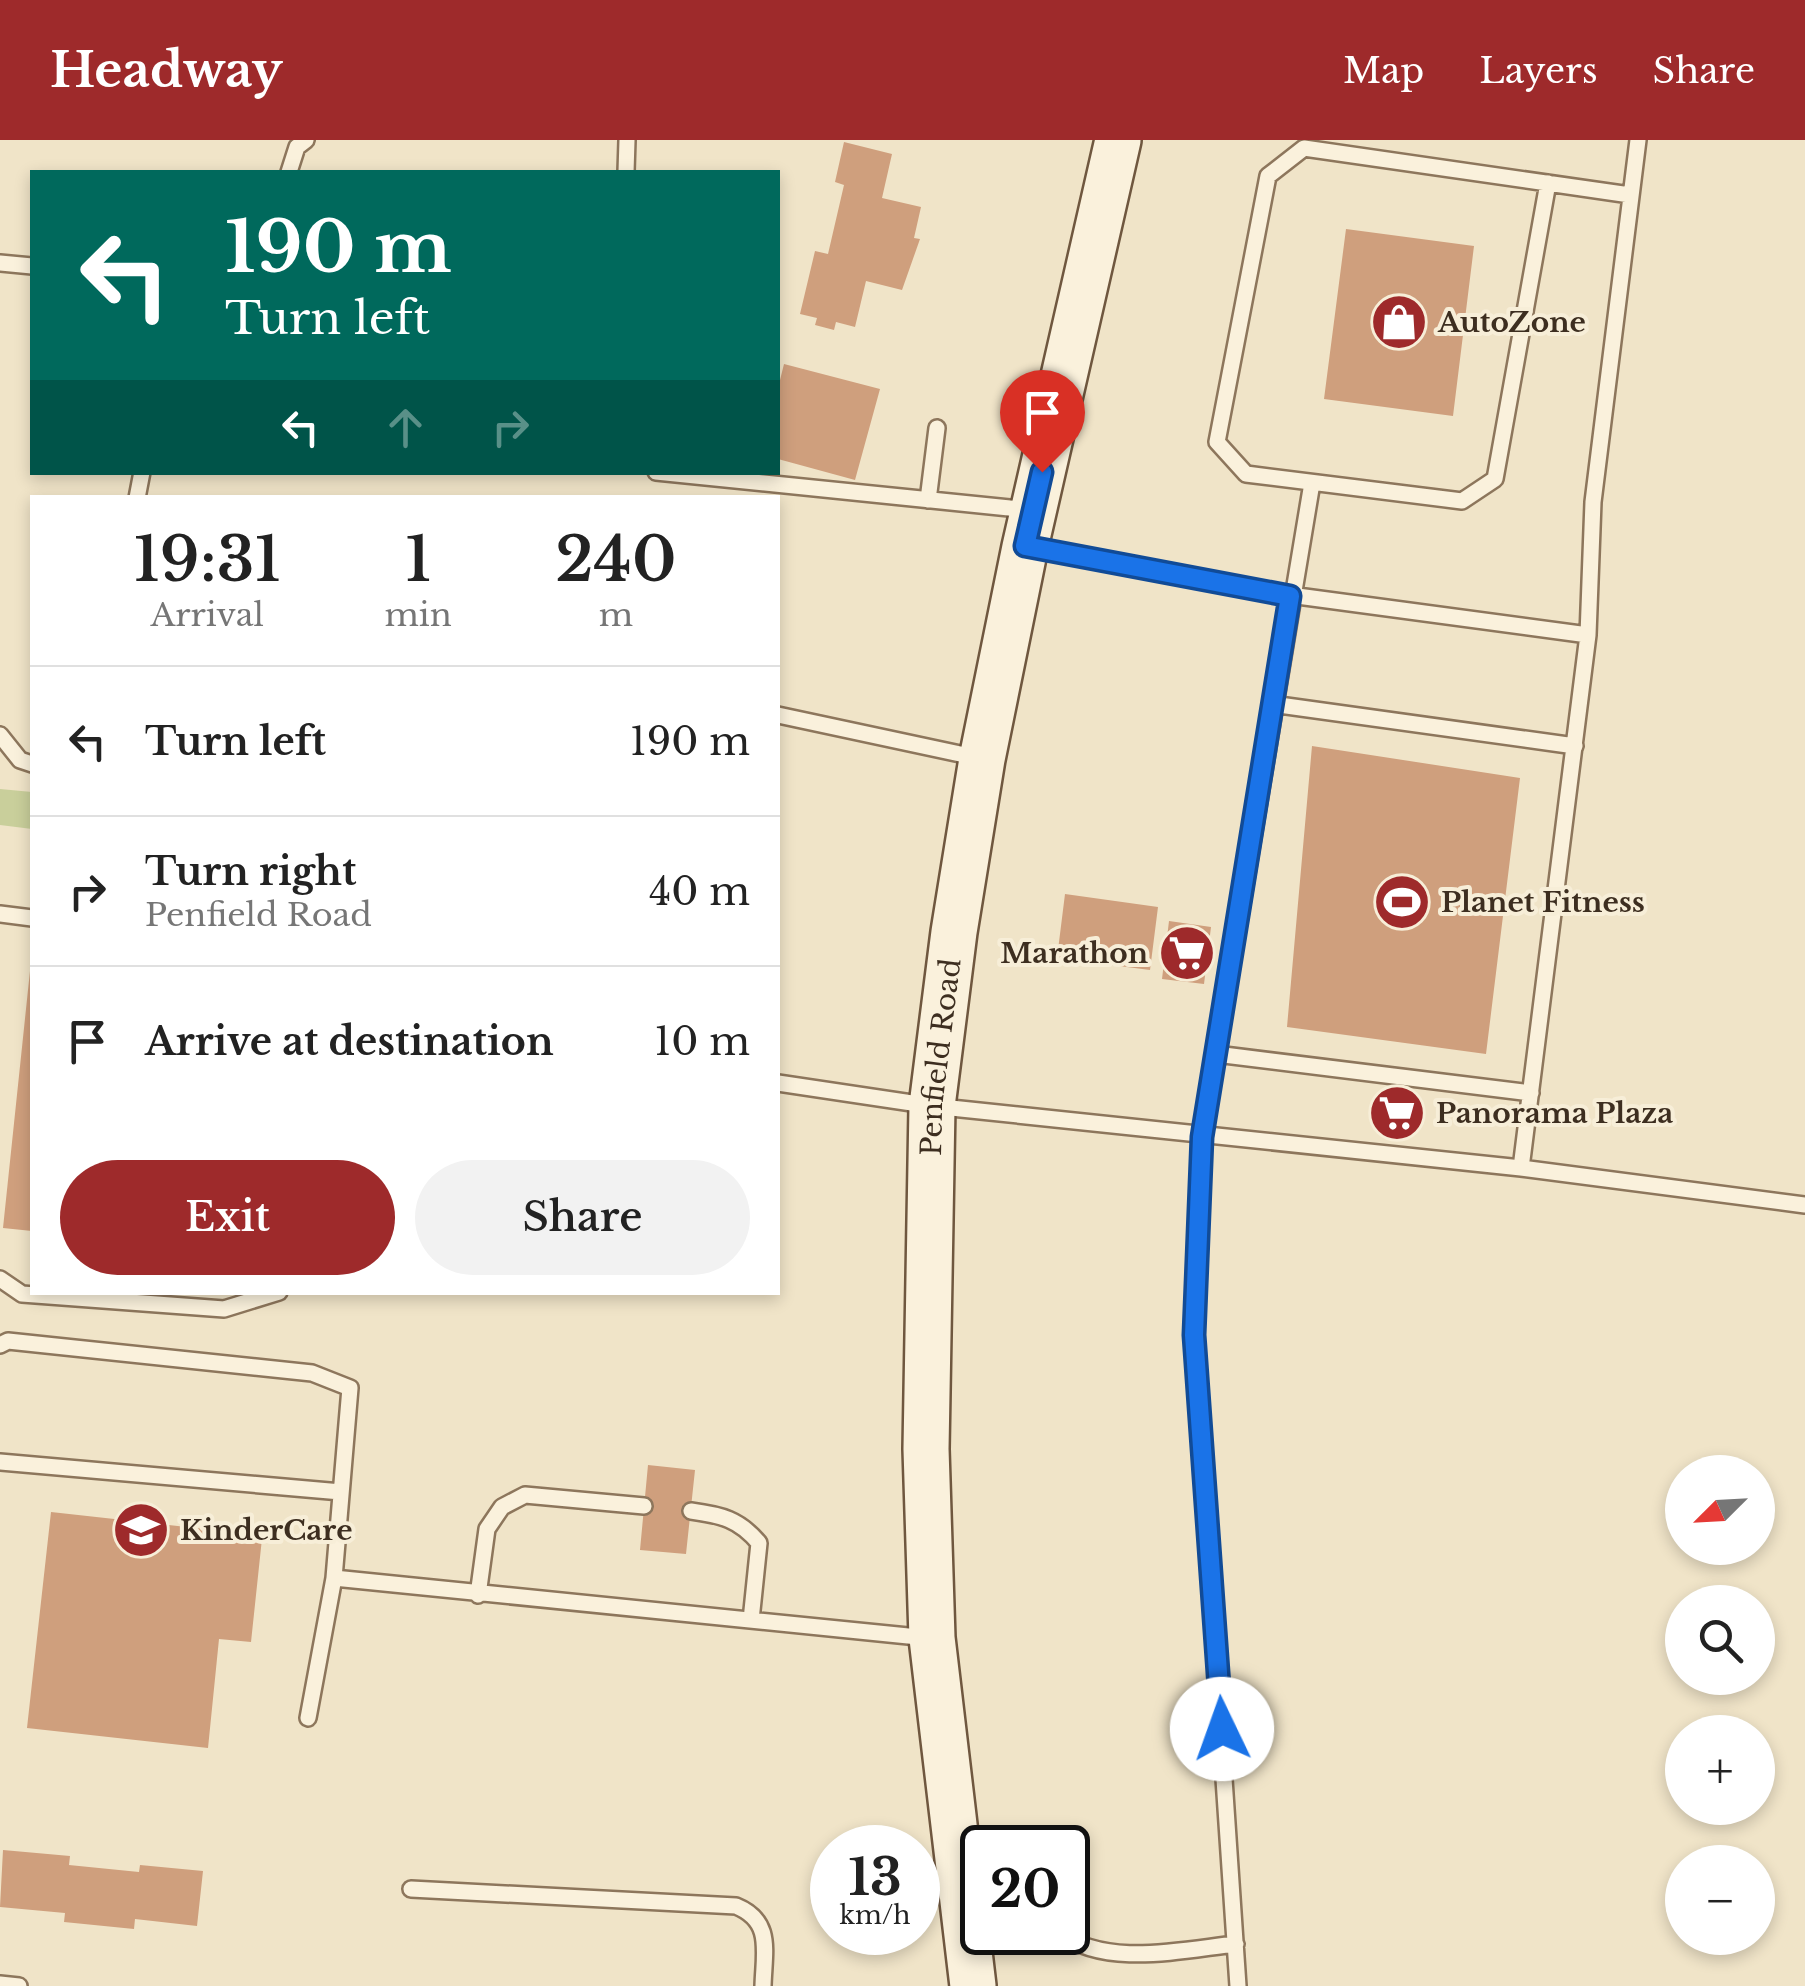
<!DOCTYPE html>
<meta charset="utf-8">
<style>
body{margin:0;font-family:"Libre Baskerville",serif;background:#f2f2f2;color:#222;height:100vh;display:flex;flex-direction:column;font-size:38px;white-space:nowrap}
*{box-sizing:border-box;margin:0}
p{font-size:32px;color:#767676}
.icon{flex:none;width:55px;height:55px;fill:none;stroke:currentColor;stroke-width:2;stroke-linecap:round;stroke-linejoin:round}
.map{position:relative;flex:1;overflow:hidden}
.side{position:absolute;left:30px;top:355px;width:750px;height:800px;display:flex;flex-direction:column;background:#fff;border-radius:0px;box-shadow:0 5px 15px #0003}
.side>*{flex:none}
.hud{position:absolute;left:30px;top:30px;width:750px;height:305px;border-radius:0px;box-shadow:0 5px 15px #0003;background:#00695c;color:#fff;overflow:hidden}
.needle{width:65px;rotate:246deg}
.controls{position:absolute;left:1665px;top:1315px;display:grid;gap:20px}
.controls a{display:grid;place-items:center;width:110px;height:110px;border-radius:50%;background:#fff;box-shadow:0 5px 15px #0003;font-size:50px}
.speed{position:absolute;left:810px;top:1685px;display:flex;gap:20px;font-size:50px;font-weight:700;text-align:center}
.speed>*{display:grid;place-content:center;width:130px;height:130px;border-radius:50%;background:#fff;box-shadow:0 5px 15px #0003;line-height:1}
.speed small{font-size:25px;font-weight:400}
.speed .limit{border:5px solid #111;border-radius:15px;background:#fff;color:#111}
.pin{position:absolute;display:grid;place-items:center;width:85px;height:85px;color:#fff;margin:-102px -42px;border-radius:50% 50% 50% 0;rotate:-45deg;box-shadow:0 0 10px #0007}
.pin .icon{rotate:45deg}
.me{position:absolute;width:110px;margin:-55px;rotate:357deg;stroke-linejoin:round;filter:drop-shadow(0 0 8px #0008)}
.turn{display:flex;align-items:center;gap:35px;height:210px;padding:0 30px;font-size:45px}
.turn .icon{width:130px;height:130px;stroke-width:2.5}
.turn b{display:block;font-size:70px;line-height:85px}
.lanes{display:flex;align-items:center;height:95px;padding:0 30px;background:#0003;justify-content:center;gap:50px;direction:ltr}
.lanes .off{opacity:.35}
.eta{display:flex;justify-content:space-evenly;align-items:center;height:170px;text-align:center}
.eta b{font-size:60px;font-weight:600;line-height:70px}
.primary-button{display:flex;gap:20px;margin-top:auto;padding:20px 30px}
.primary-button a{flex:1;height:115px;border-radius:60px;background:#9e2a2b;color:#fff;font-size:40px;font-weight:600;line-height:115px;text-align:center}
.primary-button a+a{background:#f2f2f2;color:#222}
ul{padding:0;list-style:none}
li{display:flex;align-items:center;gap:30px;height:150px;padding:0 30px;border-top:2px solid #e0e0e0}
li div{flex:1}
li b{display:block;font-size:38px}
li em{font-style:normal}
header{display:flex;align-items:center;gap:60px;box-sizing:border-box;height:140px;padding:0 50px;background:#9e2a2b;color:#fff}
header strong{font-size:48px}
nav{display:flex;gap:55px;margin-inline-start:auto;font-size:35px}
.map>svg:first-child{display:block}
.green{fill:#c9cf9b}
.building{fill:#cf9f7d}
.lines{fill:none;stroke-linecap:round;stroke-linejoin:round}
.service-casing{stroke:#8d765c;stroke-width:20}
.secondary-casing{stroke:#6f573f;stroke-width:50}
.service{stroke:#faf1dc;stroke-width:15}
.secondary{stroke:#faf1dc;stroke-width:45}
.route-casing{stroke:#114b97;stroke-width:25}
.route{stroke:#1a73e8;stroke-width:18}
.labels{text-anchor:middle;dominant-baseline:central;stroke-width:8;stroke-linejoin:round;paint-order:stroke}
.poi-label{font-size:28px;font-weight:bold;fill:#3d2e20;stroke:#f7eed8;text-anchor:start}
.street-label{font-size:28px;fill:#3d2e20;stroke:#f7eed8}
</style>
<header>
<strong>Headway</strong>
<nav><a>Map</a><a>Layers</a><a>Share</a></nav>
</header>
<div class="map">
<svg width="1805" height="1846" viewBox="0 0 1805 1846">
<rect width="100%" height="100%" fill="#f0e4c8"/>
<path class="green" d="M0,649L32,652V689L0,685Z"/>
<path class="building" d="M844,2L892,14L882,58L921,67L914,98L920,99L902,150L866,141L855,187L836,182L834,190L815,185L817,178L800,174L815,111L828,114L844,45L835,42Z
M1346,89L1474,106L1453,276L1324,259Z
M784,224L880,249L855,340L778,319V248Z
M1312,606L1520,638L1486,914L1287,887Z
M1065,754L1158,767L1150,830L1057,818Z
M1169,781L1211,787L1204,844L1162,839Z
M30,831H32V1091L3,1088Z
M648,1325L695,1330L686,1414L640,1410Z
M51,1372L232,1392L233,1386L263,1389L251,1502L219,1499L208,1608L27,1588Z
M3,1710L70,1716L69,1725L139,1732L140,1725L203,1731L197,1786L135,1779L134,1789L64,1782L65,1773L0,1767Z"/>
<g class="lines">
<g class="service-casing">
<path id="service" d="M289,32L297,7L306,0
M626,32L627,0
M1548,43L1495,339L1462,361L1246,334L1217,302L1268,36L1304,8L1630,55
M0,123L32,126
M656,332L1029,370
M137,358L142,332
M928,360L937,288
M1029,407L1290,455L1588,495
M1272,564L1575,606
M778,575L979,618
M0,595L20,620L32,624
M0,774L32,778
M1216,914L1531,953
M778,943L932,966L1521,1028L1805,1065
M1521,1028L1588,495L1593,362L1638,0
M0,1139L22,1154L224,1169L279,1152
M0,1205L8,1201L312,1233L350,1248L334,1438
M0,1322L341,1352
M691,1371C721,1375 739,1379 759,1403L751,1480
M478,1455L487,1389L502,1367L525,1355L644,1366
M308,1578L334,1438L928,1498
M411,1749L736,1766C773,1781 764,1811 763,1846
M1059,1792C1105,1828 1181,1810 1236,1804
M0,1844L19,1846
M1238,1846L1194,1195L1203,997L1312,343"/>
</g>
<g class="secondary-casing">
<g id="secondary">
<path id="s1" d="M973,1846L932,1498L926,1309L932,966L954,792L982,619L1025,407L1118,0"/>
</g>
</g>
<use href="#service" class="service"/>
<use href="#secondary" class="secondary"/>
</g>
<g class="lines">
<g class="route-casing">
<path id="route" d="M1042,332L1025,406L1290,456L1202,997L1194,1195L1222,1589"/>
</g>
<use href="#route" class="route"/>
</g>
<defs>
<g id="shop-disc" transform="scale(2.875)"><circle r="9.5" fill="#9e2a2b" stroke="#f7eed8"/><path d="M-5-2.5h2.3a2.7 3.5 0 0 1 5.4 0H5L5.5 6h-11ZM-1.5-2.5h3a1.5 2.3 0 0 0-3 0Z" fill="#fff"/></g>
<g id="stadium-disc" transform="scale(2.875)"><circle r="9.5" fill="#9e2a2b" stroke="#f7eed8"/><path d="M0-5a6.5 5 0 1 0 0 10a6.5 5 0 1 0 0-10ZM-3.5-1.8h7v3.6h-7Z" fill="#fff"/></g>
<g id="supermarket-disc" transform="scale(2.875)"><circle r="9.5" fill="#9e2a2b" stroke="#f7eed8"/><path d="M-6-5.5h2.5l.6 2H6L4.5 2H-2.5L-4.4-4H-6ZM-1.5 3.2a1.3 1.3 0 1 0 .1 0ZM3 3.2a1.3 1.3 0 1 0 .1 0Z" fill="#fff"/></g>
<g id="school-disc" transform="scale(2.875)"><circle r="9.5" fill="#9e2a2b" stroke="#f7eed8"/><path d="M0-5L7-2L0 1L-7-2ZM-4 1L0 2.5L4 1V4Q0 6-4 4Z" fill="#fff"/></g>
</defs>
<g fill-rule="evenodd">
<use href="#shop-disc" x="1399" y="182"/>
<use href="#stadium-disc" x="1402" y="762"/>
<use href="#supermarket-disc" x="1187" y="813"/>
<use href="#supermarket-disc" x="1397" y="973"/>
<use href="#school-disc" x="141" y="1390"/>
</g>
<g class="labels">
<g class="poi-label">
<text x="1438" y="182">AutoZone</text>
<text x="1441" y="762">Planet Fitness</text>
<text x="1148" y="813" text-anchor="end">Marathon</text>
<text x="1436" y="973">Panorama Plaza</text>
<text x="180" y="1390">KinderCare</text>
</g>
<g class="street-label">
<text stroke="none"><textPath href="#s1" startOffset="932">Penfield Road</textPath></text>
</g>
</g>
</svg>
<div class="controls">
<a><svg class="needle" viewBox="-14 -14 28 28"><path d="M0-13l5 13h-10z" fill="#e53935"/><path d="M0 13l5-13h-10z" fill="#767676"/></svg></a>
<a><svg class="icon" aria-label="search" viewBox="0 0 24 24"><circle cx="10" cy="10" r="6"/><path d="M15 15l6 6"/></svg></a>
<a>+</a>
<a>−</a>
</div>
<div class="speed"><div>13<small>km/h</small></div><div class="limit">20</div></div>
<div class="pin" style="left:1042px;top:332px;background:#d93025"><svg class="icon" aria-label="arrive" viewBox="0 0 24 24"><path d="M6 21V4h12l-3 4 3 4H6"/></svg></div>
<svg class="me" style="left:1222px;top:1589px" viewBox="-20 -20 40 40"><circle r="19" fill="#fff"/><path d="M0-13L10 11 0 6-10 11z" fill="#1a73e8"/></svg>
<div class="hud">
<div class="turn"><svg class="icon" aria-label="left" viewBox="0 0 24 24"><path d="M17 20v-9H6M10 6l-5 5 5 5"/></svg><div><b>190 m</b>Turn left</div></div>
<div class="lanes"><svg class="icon" aria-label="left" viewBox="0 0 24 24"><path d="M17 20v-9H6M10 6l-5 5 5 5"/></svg><svg class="icon off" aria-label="ahead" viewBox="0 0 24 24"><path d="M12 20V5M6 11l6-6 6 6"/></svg><svg class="icon off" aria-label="right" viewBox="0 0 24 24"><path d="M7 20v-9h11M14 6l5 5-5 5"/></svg></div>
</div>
<section class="side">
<div class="eta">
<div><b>19:31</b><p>Arrival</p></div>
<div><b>1</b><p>min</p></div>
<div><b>240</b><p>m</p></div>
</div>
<ul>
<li><svg class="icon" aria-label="left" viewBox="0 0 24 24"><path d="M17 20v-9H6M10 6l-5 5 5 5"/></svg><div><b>Turn left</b></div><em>190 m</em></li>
<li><svg class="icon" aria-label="right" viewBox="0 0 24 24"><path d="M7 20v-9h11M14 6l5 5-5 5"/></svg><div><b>Turn right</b><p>Penfield Road</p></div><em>40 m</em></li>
<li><svg class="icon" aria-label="arrive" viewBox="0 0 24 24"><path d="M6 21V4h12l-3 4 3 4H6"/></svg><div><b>Arrive at destination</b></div><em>10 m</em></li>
</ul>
<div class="primary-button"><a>Exit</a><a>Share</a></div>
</section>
</div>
